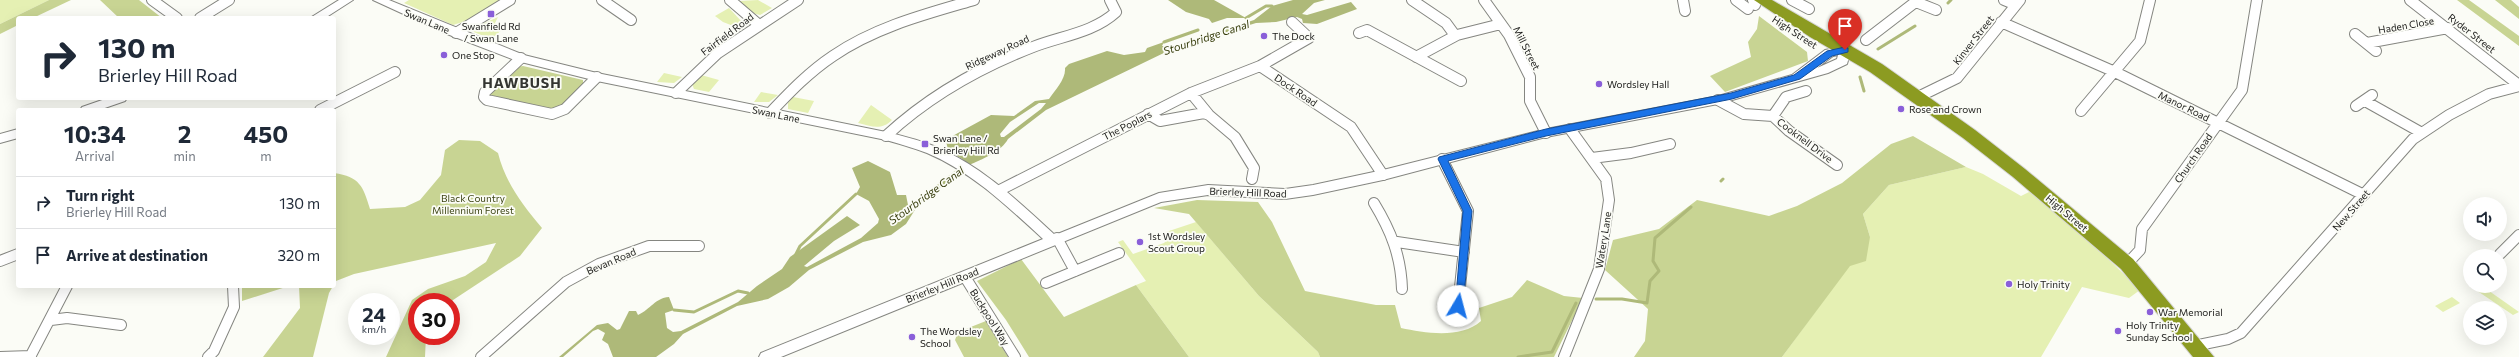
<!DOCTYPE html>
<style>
body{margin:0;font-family:Commissioner,sans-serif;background:#f6f6f7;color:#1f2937;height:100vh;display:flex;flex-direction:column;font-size:15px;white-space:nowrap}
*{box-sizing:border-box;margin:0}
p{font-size:13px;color:#747a83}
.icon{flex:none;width:22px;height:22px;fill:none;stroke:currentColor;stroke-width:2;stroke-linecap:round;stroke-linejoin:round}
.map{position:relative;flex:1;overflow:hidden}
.side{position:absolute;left:16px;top:108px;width:320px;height:180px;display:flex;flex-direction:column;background:#fff;border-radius:4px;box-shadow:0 4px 16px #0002}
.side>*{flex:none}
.banner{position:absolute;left:16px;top:16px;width:320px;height:84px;border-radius:4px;box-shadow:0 4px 16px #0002;background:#fff;color:#1f2937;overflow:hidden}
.controls{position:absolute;left:2463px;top:197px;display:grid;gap:8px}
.controls a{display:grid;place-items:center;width:44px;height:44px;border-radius:50%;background:#fff;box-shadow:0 4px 16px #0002;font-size:20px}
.speed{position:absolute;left:348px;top:293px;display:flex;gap:8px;font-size:20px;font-weight:700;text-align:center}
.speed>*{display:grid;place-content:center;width:52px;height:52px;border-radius:50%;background:#fff;box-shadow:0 4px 16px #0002;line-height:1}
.speed small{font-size:10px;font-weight:400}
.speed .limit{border:6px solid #d22;background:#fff;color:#111}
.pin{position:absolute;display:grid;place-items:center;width:34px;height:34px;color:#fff;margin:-41px -17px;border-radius:50% 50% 50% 0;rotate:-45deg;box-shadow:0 0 4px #0007}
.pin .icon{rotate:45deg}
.me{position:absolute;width:44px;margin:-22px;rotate:8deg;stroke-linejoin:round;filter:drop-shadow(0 0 3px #0008)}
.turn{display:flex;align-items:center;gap:14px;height:84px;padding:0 16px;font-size:18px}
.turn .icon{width:52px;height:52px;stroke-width:2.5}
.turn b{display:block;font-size:28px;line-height:34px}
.eta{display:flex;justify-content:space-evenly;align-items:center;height:68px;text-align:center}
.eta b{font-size:24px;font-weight:700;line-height:28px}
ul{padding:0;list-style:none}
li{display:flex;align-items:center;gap:12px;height:52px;padding:0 16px;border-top:1px solid #e0e1e3}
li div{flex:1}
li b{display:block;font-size:15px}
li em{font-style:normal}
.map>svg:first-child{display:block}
.green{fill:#e5f0b3}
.forest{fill:#c8d493}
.water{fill:#aeb979;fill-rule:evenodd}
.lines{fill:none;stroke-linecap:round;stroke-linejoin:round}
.stream{stroke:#aeb979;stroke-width:3}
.street-casing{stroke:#858681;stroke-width:12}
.secondary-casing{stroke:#858681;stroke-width:2}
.highway-casing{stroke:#d6d6d6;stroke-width:2}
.street{stroke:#fff;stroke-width:10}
.secondary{fill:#fff;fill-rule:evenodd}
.highway{fill:#8c9b21;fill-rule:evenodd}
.route{fill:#1a73e8;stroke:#114b97}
.poi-dot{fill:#8a5fd9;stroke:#fbfcf6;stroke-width:1.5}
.labels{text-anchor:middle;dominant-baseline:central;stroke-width:3.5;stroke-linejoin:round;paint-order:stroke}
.street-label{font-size:10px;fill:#1c1c1a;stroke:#fbfcf6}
.poi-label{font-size:10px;fill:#1c1c1a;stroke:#fbfcf6;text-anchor:start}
.park-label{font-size:10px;fill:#3d4414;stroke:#fbfcf6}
.water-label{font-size:11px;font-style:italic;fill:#373d0c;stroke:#fbfcf6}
.district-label{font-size:14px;font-weight:bold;letter-spacing:1px;fill:#343531;stroke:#fbfcf6}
</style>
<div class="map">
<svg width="2519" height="357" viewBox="0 0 2519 357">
<rect width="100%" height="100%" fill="#fbfcf6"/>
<path class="green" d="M0,0H49L0,24Z
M409,0H500L466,21L453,25L404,3Z
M758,0L772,8L760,15L752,13L739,1Z
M729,8L743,23L741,29L723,22L715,16Z
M498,17L495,23L503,29L491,39L469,30Z
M664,73L682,77L674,83L657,82Z
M701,75L719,80L709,92L694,89L692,84Z
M761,92L778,95L769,102H754Z
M793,97L814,101L808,113L788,109V103Z
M871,105L892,120C881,131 871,126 858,123Z
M1966,167L1983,174L2021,196L2031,191L2097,248L2140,290L2129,298L2082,287L2041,357H1782L1870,237L1863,214L1889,185Z
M1196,222L1259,296L1318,352L1320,357H1189L1136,285L1146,281L1118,242L1123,240L1133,254L1164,243L1167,240L1163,233Z
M2470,286H2482L2519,312L2513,315Z
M2452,297L2460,303L2443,312L2435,306Z"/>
<path class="forest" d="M49,0H71L33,18H18V25L0,34V24Z
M100,0H139L162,18H119Z
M2457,0H2469L2519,36V46Z
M2495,0H2511L2519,7V19Z
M1759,16L1807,52L1808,61L1725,92L1710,76L1751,57L1748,42L1757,29Z
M523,66L583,80V84L557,110L491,98L490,94L516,67Z
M1913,136L1966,167L1889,185L1863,214L1870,237L1866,261L1850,266L1782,357H1634L1645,341L1648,309L1605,270L1613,240L1659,229L1697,200L1769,216L1797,206L1842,183L1891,144Z
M459,140L480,141L498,153C505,182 523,206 542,228L520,256L450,302H417V336H426L425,357H386L412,300L428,289L465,276L486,262L496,243L354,274L336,281L334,285V173C360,177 363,186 370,209L405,207L420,200L441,175L445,150Z
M1197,200L1258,202L1272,222L1305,291L1376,305H1395L1401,328C1425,333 1461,339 1481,321L1479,308L1512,297L1527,280L1564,296L1583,298L1554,357H1320L1318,352L1259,296L1189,214L1154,208Z
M1021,259L1064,317L1136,285L1189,357H1029L1006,320L977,281Z
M242,286H289L242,301Z
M299,286H333L329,293L313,357H263L300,308Z
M986,321L1008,357H964L955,340L958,332Z"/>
<path class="water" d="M1168,0H1214L1246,18H1227L1212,23L1209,19L1186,12Z
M1293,0H1325L1314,3L1302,14L1307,15L1351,2L1357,9L1317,24L1303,23L1302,19L1297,17L1276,22L1256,23L1170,50L1046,110L1008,139C1002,151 981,160 969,165L918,205L906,224L891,235L863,242L809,270L789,287L768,299L737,306L683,334L674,344L656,357H613L608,344L602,340L605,333L598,329L593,331L563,357H559L597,325L608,323L617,330L620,329L629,311H636L638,315C651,309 655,298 669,297L674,310L665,313L667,328L673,332L681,331L738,302L757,286L782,269L790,257L847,216L860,225L834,241L804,266L807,267L861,238L878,223L879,219L869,201L856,194L860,187L852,168L868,161L890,172L897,195H906L908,205H912L966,162C959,155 944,153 947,139L991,115L1014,116L1035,101L1049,99C1055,90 1066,79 1065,68L1069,64L1107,51L1124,55L1145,52L1147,48L1164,42L1162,46H1175L1254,20L1272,6ZM1039,103H1046L1041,109L1004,137H1001L1000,134L1010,122Z"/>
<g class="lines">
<path class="stream" d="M1948,3L1951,0
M1246,18L1266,6H1272
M1164,42L1198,30
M1878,49L1915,26
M1860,77L1864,91
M1721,181L1723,179
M796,254L800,246L856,194
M1596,299H1622L1647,303L1650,281L1659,271L1653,261L1655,238L1691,207
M674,310L694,312L738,291L748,293
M1518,357L1552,352L1576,303"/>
<g class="street-casing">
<path id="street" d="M152,0L177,18
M602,0L631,20
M730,0L758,24
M1412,0L1446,23L1454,34
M1484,0L1509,35L1530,77V101L1546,133
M1683,0L1685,11
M1736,0L1748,9
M1753,0L1755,5
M1792,0L1809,9
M2004,0L2016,5
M2410,0L2519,85
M1916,2L1936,10
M200,18L229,0
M2001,22L2115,72L2364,195
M456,33L510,0
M1359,33L1367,30L1461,81
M2355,34L2376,51
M1866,40L1918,0
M2367,43L2448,28
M1416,57L1457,35L1501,24
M521,58L485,92L484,97L487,100L552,114L565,109L597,77
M1260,66L1351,127L1383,175
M676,93L718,53L798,0
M1191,93L1209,115L1235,137L1254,168L1252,179
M1916,98L1957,78L2020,0
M1718,100L1744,114L1773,116L1789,131L1837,165
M2365,101L2422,133
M2356,106L2372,95
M320,110L395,72
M2081,111L2140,41L2150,0
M770,113C790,92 809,72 833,56C875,27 926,14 974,0
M1148,114L1160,121L1204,113L1209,115
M1773,116L1786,97L1806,91
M886,136C929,96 979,68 1033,47C1061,36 1093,33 1116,12L1110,0
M1592,158L1631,153L1670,144
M1442,159L1468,211L1458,306
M998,191L1191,93L1260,66L1309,38L1292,22
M1374,203C1391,231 1401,256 1402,289
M1057,238L1075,271
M1397,242L1464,252
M2500,254L2519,235
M0,261L18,254
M2127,264L2140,250L2142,229L2242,90L2257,0
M965,277L1015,357
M1046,283L1119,253
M51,320L67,318L121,325
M2194,346L2228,339L2241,333L2413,139L2449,115L2489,94L2519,86
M0,357L31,356
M30,357L67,286
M208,357L214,351L234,307L233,286
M481,357L566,282L599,264L649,246H699
M1564,357L1599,269L1609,200L1606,179L1570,129"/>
</g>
<g class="secondary-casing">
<path id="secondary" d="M339,0H353L325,18H310Z
M373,0H389L524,55L597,73L886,132C903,136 920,140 936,147C982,166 1019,202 1055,235L1159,193L1208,185L1285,189L1313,185L1383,170L1546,129L1718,96L1792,75L1825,50L1845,46L1851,50L1847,64L1828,73L1718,104L1546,137L1383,180L1313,195L1285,199L1208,195L1161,202L781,357H759L761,353L1043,239C1008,207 972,172 927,153C914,148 900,144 886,140L597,81L517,61L447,34ZM1838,55L1837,59L1817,68L1833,56Z
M108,98H127L125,101L99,110H80L82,107Z
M18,129V138L0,143V134Z"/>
</g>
<g class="highway-casing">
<path id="highway" d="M1754,0H1772L1882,64L1975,130L2025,169L2133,259L2214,357H2193L2121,269L2013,177L1963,138L1870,72L1810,37Z"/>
</g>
<use href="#street" class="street"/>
<use href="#secondary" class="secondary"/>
<use href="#highway" class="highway"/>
</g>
<path class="route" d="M1845,47L1848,48V52L1832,56L1800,79L1732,99L1546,136L1448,161L1472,211L1463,306L1462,309H1455L1463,211L1438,159L1439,157L1546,129L1731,93L1794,75L1827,51Z"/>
<g class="poi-dot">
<rect x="487" y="10" width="8" height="8" rx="2"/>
<circle cx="1264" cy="36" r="4"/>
<circle cx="444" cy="55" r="4"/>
<circle cx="1599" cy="84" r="4"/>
<circle cx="1901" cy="109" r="4"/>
<rect x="921" y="140" width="8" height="8" rx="2"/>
<circle cx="1140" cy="242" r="4"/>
<circle cx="2009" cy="284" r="4"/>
<circle cx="2150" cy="312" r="4"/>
<circle cx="2118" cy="331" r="4"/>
<circle cx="912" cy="337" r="4"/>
</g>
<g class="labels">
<g class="street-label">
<text transform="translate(427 21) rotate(23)">Swan Lane</text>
<text transform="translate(2406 25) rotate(-10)">Haden Close</text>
<text transform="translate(1795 32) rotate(33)">High Street</text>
<text transform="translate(2472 33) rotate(38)">Ryder Street</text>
<text transform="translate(727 34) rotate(-37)">Fairfield Road</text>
<text transform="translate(1973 40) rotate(-52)">Kinver Street</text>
<text transform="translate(1527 48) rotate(63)">Mill Street</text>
<text transform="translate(997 52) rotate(-25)">Ridgeway Road</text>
<text transform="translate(1296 90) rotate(34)">Dock Road</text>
<text transform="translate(2184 106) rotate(26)">Manor Road</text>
<text transform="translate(776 114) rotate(12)">Swan Lane</text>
<text transform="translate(1127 125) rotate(-27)">The Poplars</text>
<text transform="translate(1805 140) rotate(37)">Cooknell Drive</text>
<text transform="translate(2193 158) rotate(-55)">Church Road</text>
<text transform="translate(1248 192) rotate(2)">Brierley Hill Road</text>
<text transform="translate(2351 210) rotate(-49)">New Street</text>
<text transform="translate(2067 213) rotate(40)">High Street</text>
<text transform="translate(1603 240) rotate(-81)">Watery Lane</text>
<text transform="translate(611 261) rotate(-23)">Bevan Road</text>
<text transform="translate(942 285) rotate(-22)">Brierley Hill Road</text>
<text transform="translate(990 317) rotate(58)">Buckpool Way</text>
</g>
<g class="poi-label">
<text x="491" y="26" text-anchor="middle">Swanfield Rd<tspan x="491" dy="12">/ Swan Lane</tspan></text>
<text x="1272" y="36">The Dock</text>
<text x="452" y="55">One Stop</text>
<text x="1607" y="84">Wordsley Hall</text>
<text x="1909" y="109">Rose and Crown</text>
<text x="933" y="138">Swan Lane /<tspan x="933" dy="12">Brierley Hill Rd</tspan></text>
<text x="1148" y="236">1st Wordsley<tspan x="1148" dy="12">Scout Group</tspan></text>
<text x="2017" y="284">Holy Trinity</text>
<text x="2158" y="312">War Memorial</text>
<text x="2126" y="325">Holy Trinity<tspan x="2126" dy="12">Sunday School</tspan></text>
<text x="920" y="331">The Wordsley<tspan x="920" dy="12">School</tspan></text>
</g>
<g class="park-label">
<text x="473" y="198">Black Country<tspan x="473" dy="12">Millennium Forest</tspan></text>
</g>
<g class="water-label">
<text transform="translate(1206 37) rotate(-18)">Stourbridge Canal</text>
<text transform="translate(926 195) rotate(-36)">Stourbridge Canal</text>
</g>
<g class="district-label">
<text x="522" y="82">HAWBUSH</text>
</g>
</g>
</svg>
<div class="controls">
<a><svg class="icon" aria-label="sound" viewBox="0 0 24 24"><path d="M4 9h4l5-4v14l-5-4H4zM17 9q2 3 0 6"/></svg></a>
<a><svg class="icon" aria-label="search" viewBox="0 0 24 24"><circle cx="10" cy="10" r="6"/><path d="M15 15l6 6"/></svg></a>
<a><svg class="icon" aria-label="layers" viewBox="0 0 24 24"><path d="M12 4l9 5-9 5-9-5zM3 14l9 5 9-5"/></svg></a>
</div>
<div class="speed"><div>24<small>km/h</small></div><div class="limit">30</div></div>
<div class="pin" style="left:1845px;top:50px;background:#d93025"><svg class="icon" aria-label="arrive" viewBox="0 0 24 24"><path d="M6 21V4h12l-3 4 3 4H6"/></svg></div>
<svg class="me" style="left:1458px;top:306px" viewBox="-20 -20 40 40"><circle r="19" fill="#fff"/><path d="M0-13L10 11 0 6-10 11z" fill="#1a73e8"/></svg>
<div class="banner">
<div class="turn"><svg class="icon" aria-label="right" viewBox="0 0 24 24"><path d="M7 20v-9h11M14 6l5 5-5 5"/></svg><div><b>130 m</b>Brierley Hill Road</div></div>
</div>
<section class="side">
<div class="eta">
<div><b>10:34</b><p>Arrival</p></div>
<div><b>2</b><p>min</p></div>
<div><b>450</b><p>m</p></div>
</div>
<ul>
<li><svg class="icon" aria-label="right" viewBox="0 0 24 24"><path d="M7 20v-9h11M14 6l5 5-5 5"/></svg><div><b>Turn right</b><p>Brierley Hill Road</p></div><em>130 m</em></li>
<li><svg class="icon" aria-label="arrive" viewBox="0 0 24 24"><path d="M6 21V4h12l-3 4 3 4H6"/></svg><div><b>Arrive at destination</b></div><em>320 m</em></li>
</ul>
</section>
</div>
